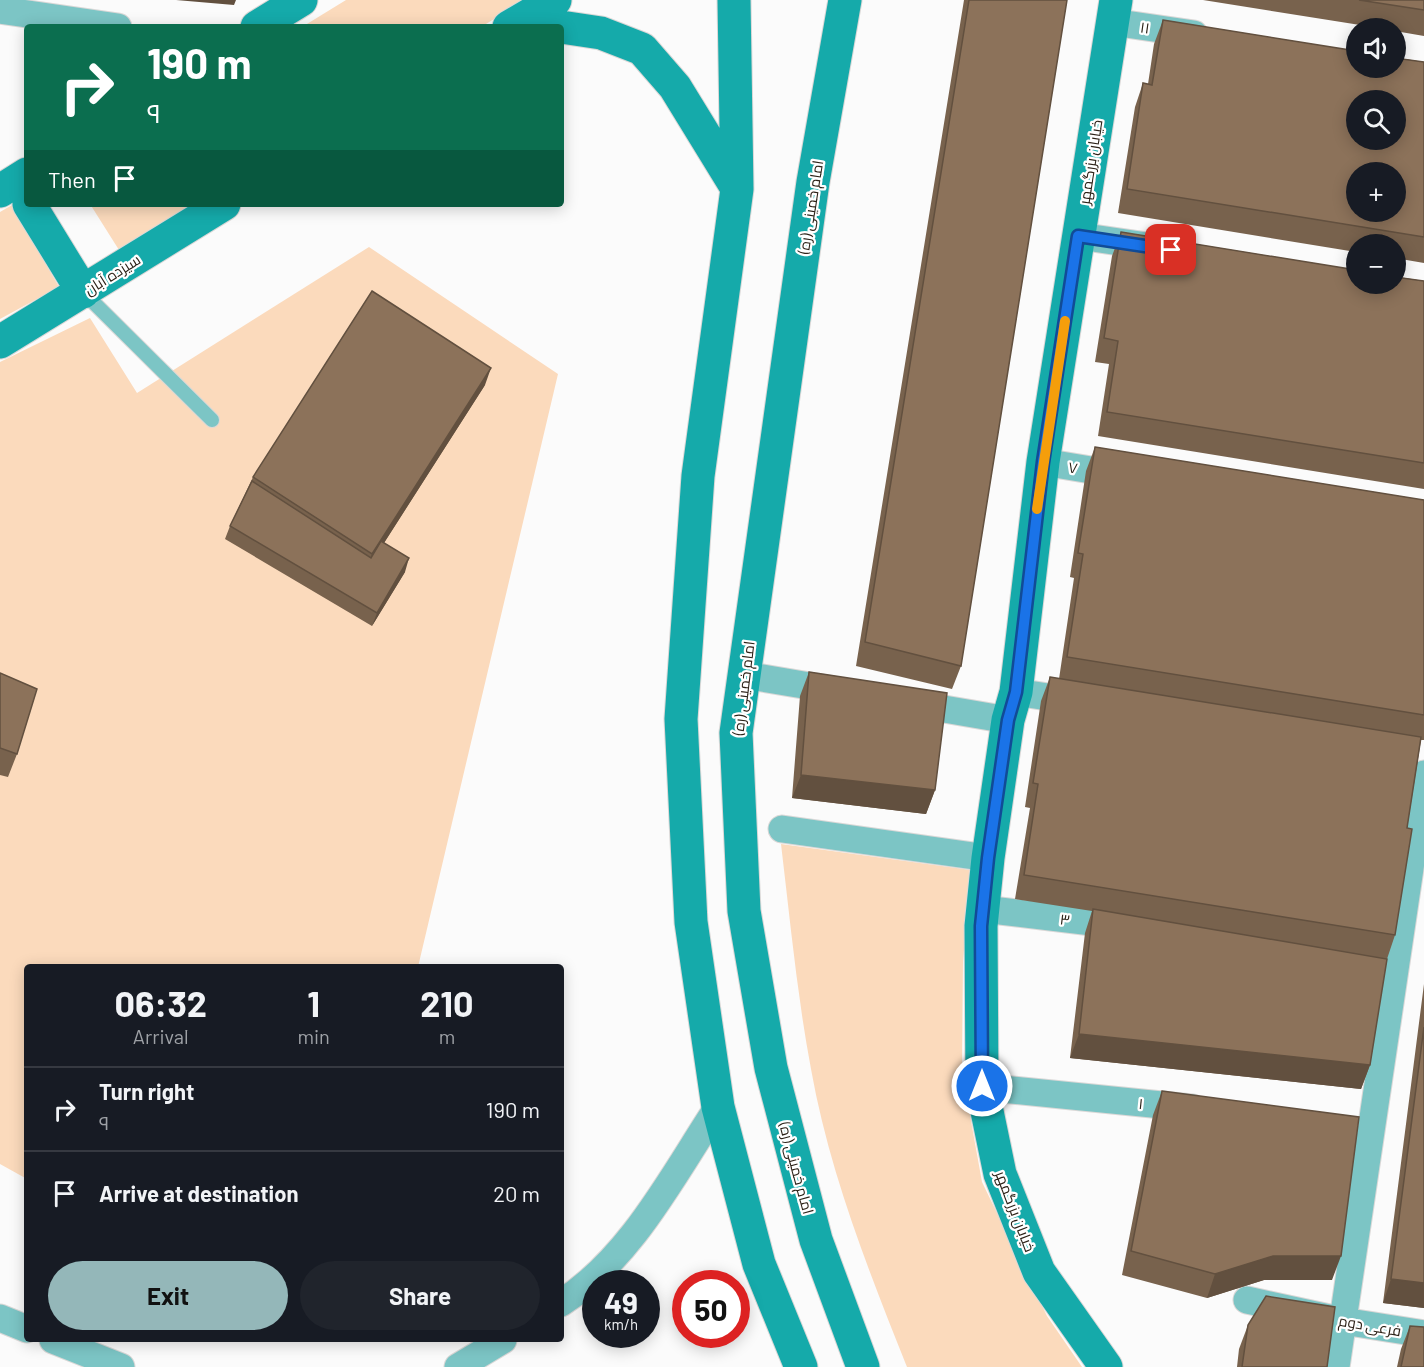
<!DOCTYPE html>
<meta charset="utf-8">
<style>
body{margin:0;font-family:Barlow,Cairo,sans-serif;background:#20242c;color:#f1f3f6;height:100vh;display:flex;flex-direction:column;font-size:22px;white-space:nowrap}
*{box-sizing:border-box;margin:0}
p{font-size:20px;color:#9ea1a6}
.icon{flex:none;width:33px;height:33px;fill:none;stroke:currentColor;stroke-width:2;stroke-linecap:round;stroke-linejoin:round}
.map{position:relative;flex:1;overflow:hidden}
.drawer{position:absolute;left:24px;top:964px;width:540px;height:378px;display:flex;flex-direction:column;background:#171b24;border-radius:6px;box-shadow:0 3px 15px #0003}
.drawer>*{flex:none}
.banner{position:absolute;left:24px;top:24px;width:540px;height:183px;border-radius:6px;box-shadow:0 3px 15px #0003;background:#0b6e4f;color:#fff;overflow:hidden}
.controls{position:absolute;left:1346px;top:18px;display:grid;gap:12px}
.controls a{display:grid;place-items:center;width:60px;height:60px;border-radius:50%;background:#171b24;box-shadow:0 3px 15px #0003;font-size:30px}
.speed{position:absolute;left:582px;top:1270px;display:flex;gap:12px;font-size:30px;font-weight:700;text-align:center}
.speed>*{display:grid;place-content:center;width:78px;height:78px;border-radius:50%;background:#171b24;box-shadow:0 3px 15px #0003;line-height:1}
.speed small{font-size:15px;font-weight:400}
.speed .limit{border:9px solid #d22;background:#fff;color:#111}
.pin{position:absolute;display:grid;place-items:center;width:51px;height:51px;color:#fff;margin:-26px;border-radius:12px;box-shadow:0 3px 9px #0006}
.me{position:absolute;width:66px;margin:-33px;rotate:0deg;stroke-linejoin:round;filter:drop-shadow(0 0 4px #0008)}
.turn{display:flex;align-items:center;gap:21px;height:126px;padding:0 24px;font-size:27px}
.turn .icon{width:78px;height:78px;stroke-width:2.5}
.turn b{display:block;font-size:42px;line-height:51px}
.then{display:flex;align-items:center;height:57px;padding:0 24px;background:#0003;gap:12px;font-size:22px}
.eta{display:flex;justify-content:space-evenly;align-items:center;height:102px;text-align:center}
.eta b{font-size:36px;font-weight:700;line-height:42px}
.cta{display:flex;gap:12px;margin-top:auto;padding:12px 24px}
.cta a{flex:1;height:69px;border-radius:36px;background:#94b7b9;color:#111;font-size:24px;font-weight:700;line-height:69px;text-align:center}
.cta a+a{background:#20242c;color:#f1f3f6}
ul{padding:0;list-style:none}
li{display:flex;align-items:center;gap:18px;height:84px;padding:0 24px;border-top:2px solid #363941}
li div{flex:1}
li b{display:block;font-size:22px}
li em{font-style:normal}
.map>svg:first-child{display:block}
.green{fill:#fbdabc}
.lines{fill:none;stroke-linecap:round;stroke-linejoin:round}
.lane-casing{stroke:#dad8d7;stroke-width:16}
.street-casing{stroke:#dad8d7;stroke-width:29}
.secondary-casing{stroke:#dad8d7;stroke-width:35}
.lane{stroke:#7cc5c5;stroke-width:14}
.street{stroke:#7cc5c5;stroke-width:27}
.secondary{stroke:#15aaaa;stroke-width:33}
.wall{fill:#78624d}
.shaded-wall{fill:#62503f}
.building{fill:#8c725a;stroke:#62503f;stroke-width:1.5;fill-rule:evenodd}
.route-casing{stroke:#114b97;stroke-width:15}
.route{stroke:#1a73e8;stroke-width:10}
.slow{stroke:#f59e0b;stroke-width:10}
.labels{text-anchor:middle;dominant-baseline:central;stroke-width:4.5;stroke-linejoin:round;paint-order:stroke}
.street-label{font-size:15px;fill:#2c2218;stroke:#fff}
</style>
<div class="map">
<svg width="1424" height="1367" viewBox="0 0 1424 1367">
<rect width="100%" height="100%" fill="#fbfbfb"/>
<path class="green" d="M346,0H525L481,27H302Z
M90,204H194L119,250Z
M12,205L59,287L0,319V212Z
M369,247L558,374L418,967L27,968V1179L0,1164V362L90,318L137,393Z
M781,844L971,870L963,961L962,1071L982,1182L1047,1316L1082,1367H907C869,1272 829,1171 811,1069C797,995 790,919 781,844Z"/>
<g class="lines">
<g class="lane-casing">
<path id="lane" d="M83,292L212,420"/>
</g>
<g class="street-casing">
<path id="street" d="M0,10L118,27
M1112,22L1194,34
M1079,236L1154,247
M1043,462L1121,475
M744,675L839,691
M1016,692L1080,702
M909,703L1008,720
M782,829L988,858
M983,909L1125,926
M982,1087L1192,1108
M1247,1300L1343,1321L1424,1334
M561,1303C632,1257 673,1175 718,1107
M0,1318L27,1329
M53,1340L121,1367
M458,1367L503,1340
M1336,1367L1424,774"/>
</g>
<g class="secondary-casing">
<path id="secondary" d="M734,0L737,189L698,476L681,719L691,922L718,1107L759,1264L801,1367
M845,0L813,182L736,733L744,911L771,1068L816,1240L863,1367
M257,27L301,0
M509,27L555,0
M561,27L601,33L642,49L675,87L737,188
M0,191L27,174
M29,204L83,292
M0,342L224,204
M1106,1367L1039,1272L1000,1174L982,1087L981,926L988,858L1008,720L1016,692L1043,462L1116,0"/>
</g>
<use href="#lane" class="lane"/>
<use href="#street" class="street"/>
<use href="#secondary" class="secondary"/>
</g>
<path class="wall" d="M964,0H1067L961,666L952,689L856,666Z
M1203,0H1424V36L1395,31V28H1379Z
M1163,20L1424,62V263L1395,258V244H1356V252L1118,213L1135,107L1143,83L1148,84L1154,44Z
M1121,232L1424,281V489L1098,436L1109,364L1095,362L1112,256Z
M485,385L384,543L405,572L372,626L225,539L230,526L253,477Z
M1095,447L1424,500V740H1421L1407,828L1395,935L1387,959L1370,1065L1361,1089L1070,1058L1085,933L1092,911L1015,899L1030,808L1025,807L1041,701L1050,677L1059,679L1074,578L1070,577L1086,471Z
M809,672L935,790L926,814L792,798L800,696Z
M0,673L17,754L8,777L0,775Z
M1424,984V1308L1383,1303Z
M1162,1091L1332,1280H1264L1207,1298L1122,1275L1153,1115Z
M1248,1325L1327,1367H1237L1239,1349Z
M1410,1326L1424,1367H1397L1401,1349Z"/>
<path class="shaded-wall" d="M176,0H236L234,5Z
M491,368L485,385L366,571L372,554Z
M409,558L405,572L372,626L377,613Z
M801,775L935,790L926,814L792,798Z
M1079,1034L1370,1065L1361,1089L1070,1058Z
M1273,1256H1341L1332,1280H1264L1207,1298L1215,1274Z
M1391,1279L1424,1283V1308L1383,1303Z"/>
<path class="building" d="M969,0H1067L961,666L865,642Z
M1359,0H1424V10Z
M1163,20L1356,51V68H1395V58L1424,62V237L1127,189L1143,83L1152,85ZM1356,100H1395V140H1356ZM1356,172H1395V212H1356Z
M1121,232L1356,270V284H1395V277L1424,281V463L1107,412L1118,341L1104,338Z
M372,291L491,368L372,554L253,477Z
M1095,447L1424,500V715L1067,657L1083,554L1078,553Z
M252,481L371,558L381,541L409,558L377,613L230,526Z
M809,672L947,693L935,790L801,775Z
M0,673L37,689L17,754L0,748Z
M1050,677L1421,737L1407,828L1412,829L1395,935L1024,875L1038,784L1033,783Z
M1093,909L1387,959L1370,1065L1079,1034Z
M1424,1027V1283L1391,1279Z
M1162,1091L1359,1117L1341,1256H1273L1215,1274L1131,1251Z
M1266,1296L1335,1307L1327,1367H1242L1248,1325Z
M1410,1326L1424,1327V1367H1401Z"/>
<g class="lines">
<g class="route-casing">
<path id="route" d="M982,1086L981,926L988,858L1008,720L1016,692L1043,462L1078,236L1171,250"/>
</g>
<use href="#route" class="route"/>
<path class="slow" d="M1037,509L1065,321"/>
</g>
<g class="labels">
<g class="street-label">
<text transform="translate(1145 27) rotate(8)">۱۱</text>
<text transform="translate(1090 162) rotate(-81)">خیابان بزرگمهر</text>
<text transform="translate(810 207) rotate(-81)">امام خمینی (ره)</text>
<text transform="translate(112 274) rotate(-32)">سیزده آبان</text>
<text transform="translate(1073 467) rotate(9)">۷</text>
<text transform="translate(743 688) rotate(-83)">امام خمینی (ره)</text>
<text transform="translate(1065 919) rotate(7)">۳</text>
<text transform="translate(1141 1103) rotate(6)">۱</text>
<text transform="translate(797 1168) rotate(75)">امام خمینی (ره)</text>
<text transform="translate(1016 1211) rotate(69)">خیابان بزرگمهر</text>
<text transform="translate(1370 1325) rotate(10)">فرعی دوم</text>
</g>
</g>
</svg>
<div class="controls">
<a><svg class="icon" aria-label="sound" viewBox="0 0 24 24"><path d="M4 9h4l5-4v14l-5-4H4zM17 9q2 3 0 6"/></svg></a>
<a><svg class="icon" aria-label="search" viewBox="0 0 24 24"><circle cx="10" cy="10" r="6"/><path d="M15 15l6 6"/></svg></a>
<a>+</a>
<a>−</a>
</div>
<div class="speed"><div>49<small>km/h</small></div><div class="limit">50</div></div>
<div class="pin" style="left:1171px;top:250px;background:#d93025"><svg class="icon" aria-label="arrive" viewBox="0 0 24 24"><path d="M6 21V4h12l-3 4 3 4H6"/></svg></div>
<svg class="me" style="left:982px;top:1086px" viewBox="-20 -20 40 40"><circle r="17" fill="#1a73e8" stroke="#fff" stroke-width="3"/><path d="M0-11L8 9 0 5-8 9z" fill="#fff"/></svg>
<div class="banner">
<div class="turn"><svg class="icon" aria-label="right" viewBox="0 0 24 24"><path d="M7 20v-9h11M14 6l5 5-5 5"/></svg><div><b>190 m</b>۹</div></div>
<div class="then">Then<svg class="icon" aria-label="arrive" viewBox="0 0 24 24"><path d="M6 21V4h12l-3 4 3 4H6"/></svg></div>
</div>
<section class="drawer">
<div class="eta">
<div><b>06:32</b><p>Arrival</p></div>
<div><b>1</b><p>min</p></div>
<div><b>210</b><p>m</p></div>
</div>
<ul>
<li><svg class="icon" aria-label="right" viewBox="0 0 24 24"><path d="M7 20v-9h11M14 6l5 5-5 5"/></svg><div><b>Turn right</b><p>۹</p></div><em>190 m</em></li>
<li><svg class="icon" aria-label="arrive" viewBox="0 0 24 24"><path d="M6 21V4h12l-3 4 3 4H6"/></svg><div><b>Arrive at destination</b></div><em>20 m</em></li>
</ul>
<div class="cta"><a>Exit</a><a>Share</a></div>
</section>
</div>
